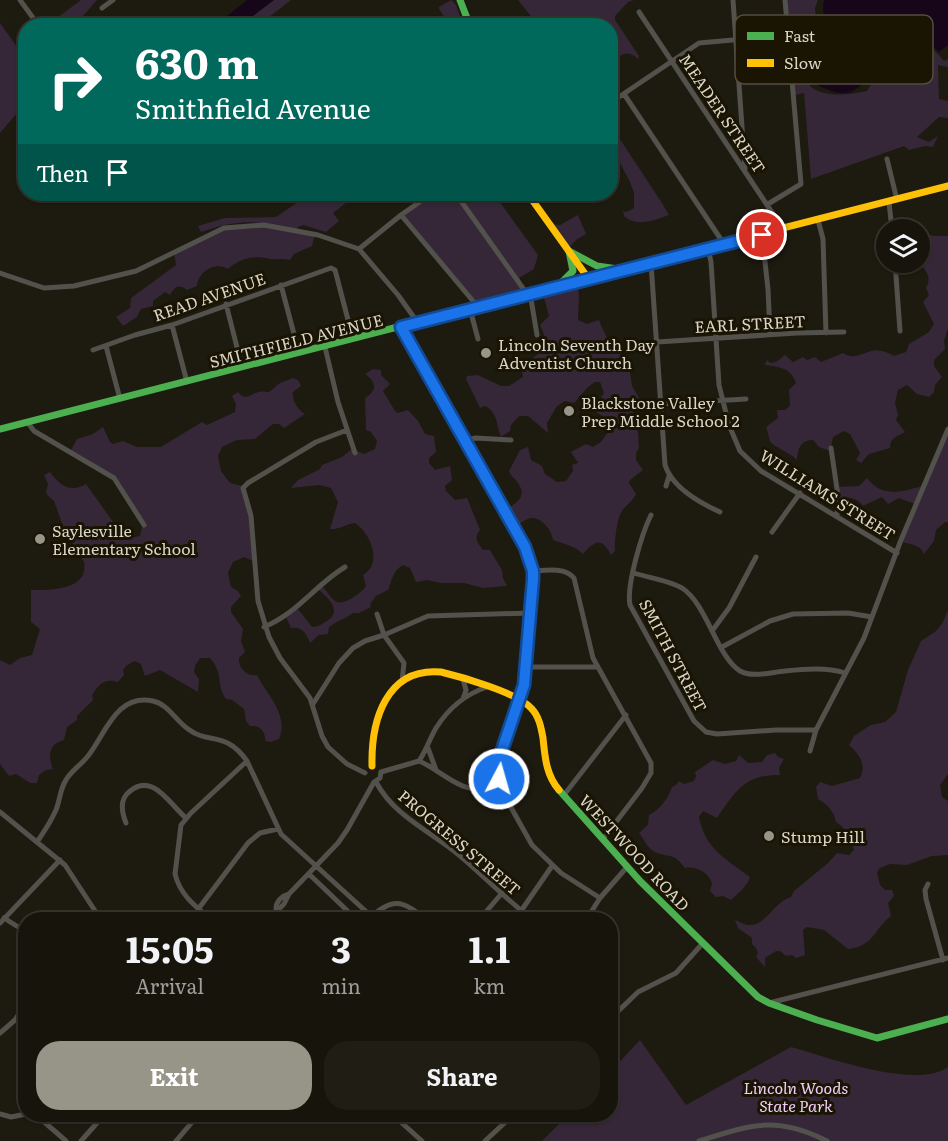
<!DOCTYPE html>
<style>
body{margin:0;font-family:Literata,serif;background:#1f1d14;color:#f1f3f6;height:100vh;display:flex;flex-direction:column;font-size:22px;white-space:nowrap}
*{box-sizing:border-box;margin:0}
p{font-size:20px;color:#9e9e9d}
.icon{flex:none;width:33px;height:33px;fill:none;stroke:currentColor;stroke-width:2;stroke-linecap:round;stroke-linejoin:round}
.map{position:relative;flex:1;overflow:hidden}
.sheet{position:absolute;left:18px;top:912px;width:600px;height:210px;display:flex;flex-direction:column;background:#16140b;border-radius:24px;box-shadow:0 2px 4px #0004,0 0 0 2px #35332c}
.sheet>*{flex:none}
.hud{position:absolute;left:18px;top:18px;width:600px;height:183px;border-radius:24px;box-shadow:0 2px 4px #0004,0 0 0 2px #35332c;background:#00695c;color:#fff;overflow:hidden}
.fabs{position:absolute;left:876px;top:219px;display:grid;gap:12px}
.fabs a{display:grid;place-items:center;width:54px;height:54px;border-radius:50%;background:#16140b;box-shadow:0 2px 4px #0004,0 0 0 2px #35332c;font-size:30px}
.pin{position:absolute;display:grid;place-items:center;width:51px;height:51px;color:#fff;margin:-26px;border:3px solid #fff;border-radius:50%;box-shadow:0 2px 6px #0007}
.me{position:absolute;width:66px;margin:-33px;rotate:6deg;stroke-linejoin:round;filter:drop-shadow(0 0 4px #0008)}
.turn{display:flex;align-items:center;gap:21px;height:126px;padding:0 18px;font-size:27px}
.turn .icon{width:78px;height:78px;stroke-width:2.5}
.turn b{display:block;font-size:42px;line-height:51px}
.then{display:flex;align-items:center;height:57px;padding:0 18px;background:#0003;gap:12px;font-size:22px}
.eta{display:flex;justify-content:space-evenly;align-items:center;height:102px;text-align:center}
.eta b{font-size:36px;font-weight:700;line-height:42px}
.cta{display:flex;gap:12px;margin-top:auto;padding:12px 18px}
.cta a{flex:1;height:69px;border-radius:24px;background:#979488;color:#fff;font-size:24px;font-weight:700;line-height:69px;text-align:center}
.cta a+a{background:#1f1d14;color:#f1f3f6}
.map>svg:first-child{display:block}
.green{fill:#352737}
.water{fill:#17051a}
.lines{fill:none;stroke-linecap:round;stroke-linejoin:round}
.street{stroke:#52514c;stroke-width:5}
.fast{stroke:#4caf50;stroke-width:7}
.slow{stroke:#ffc107;stroke-width:7}
.route-casing{stroke:#114b97;stroke-width:15}
.route{stroke:#1a73e8;stroke-width:10}
.poi-dot{fill:#979488;stroke:#1a1402;stroke-width:2}
.labels{text-anchor:middle;dominant-baseline:central;stroke-width:6;stroke-linejoin:round;paint-order:stroke}
.street-label{font-size:16px;fill:#d9d5c9;stroke:#1a1402}
.poi-label{font-size:16px;fill:#d9d5c9;stroke:#1a1402;text-anchor:start}
.park-label{font-size:16px;font-style:italic;fill:#f1cefa;stroke:#1a1402}
.key{fill:#1a1402;stroke:#534e3e;stroke-width:1.5}
.key-label{font-size:16px;fill:#d9d5c9}
</style>
<div class="map">
<svg width="948" height="1141" viewBox="0 0 948 1141">
<rect width="100%" height="100%" fill="#1d1a0f"/>
<path class="green" d="M81,0H97L75,25H54L57,18Z
M270,0H291L259,25L241,26Z
M451,0L456,5L463,25H450L439,9V7Z
M518,0H634L628,2L615,16V20L639,56L638,59C627,48 618,55 611,66L610,26L538,25Z
M787,0H818L815,8L818,43L814,44L810,86C823,98 850,95 867,91L878,73L887,50L908,37C924,39 934,49 944,61L948,59V67L938,65L939,99L948,101V118L939,117L917,137L929,142L938,136L933,147L925,146L909,150L904,146L811,179L804,93L795,95Z
M0,23L25,58V104L0,133Z
M610,124L662,203L669,215C654,220 638,228 624,216L623,211L626,212L634,208V193L630,182L611,146Z
M310,194H357L333,213L339,221L326,232L303,225L296,228L315,234L312,246L294,254L290,260C283,258 276,260 270,259C254,255 241,258 228,269C215,261 198,272 197,286L187,290C179,283 174,287 170,295L165,292L153,301V306L141,309L137,317L123,326L116,317L130,308L131,298L176,265L174,253L213,231L271,224C242,220 228,223 201,232L198,226L225,218L276,217Z
M431,194H458L461,196L465,194H494L538,255L534,269L519,278L529,293L478,307L401,215Z
M578,215L586,234L576,240L568,249L552,224L560,225Z
M923,234L935,236H948V328L944,341L945,349L934,360V366L942,377L935,385L934,392L929,397L917,394L907,385L898,390L895,403L898,415L896,420L905,432C896,437 890,438 890,448L869,454L861,463L856,460L860,453L850,434L844,431L833,437L830,451L819,447L813,440C800,440 798,449 797,460C791,453 772,446 770,441C768,436 768,431 766,427L778,418L777,410H785L790,406L789,390L796,383C791,368 780,367 765,365L767,360L770,363L776,362L785,355L793,362L803,357L807,360L815,357L821,362L843,353C853,360 861,354 871,351C879,349 887,352 894,356L906,352L909,344L929,332L934,324L923,302L929,295L926,288C931,279 928,274 923,267H917L915,263L920,262V243L923,241Z
M577,276L579,297L578,320L587,324L599,320C604,334 615,354 629,359L633,367L630,372L632,386L641,401C628,416 634,416 638,433C639,438 638,443 639,448L636,453V460L643,470L630,480L629,483L636,494C631,504 624,506 621,513C617,519 614,544 615,551L611,555C602,538 596,539 583,554C576,546 563,544 553,540C552,531 543,519 533,518C528,517 520,524 515,526L505,510C516,503 528,497 518,483C515,478 511,477 509,471L520,450L528,447L531,460L542,466L545,474L557,482L566,481L573,471L572,465L578,463L571,452L586,444L593,447L601,442L610,429L604,417L593,410L604,393L600,382H595L588,387L574,403L565,401L557,406L547,423L548,433L528,416H519L511,425L510,431L501,437C496,424 498,413 485,406L480,408L466,379L467,376L478,375L501,386H509L523,377L521,366C538,355 552,347 540,325L549,316L542,291Z
M373,369L381,370V375L390,384L383,391L395,411L398,413L408,410L418,421L425,434L434,436L436,452L429,458V463L435,470L450,466L452,480L445,486L446,491L455,500L467,498L480,530C473,538 478,543 483,550H490L502,570L503,578L507,586L483,588L464,583H441L427,580L416,582L410,568L403,565C392,571 392,581 388,590L376,596L370,604L371,607L359,613H353C345,619 337,621 329,627L328,634L319,635L310,643C307,634 302,626 291,628L286,617L298,609L312,627C319,627 321,624 327,621C343,611 328,598 318,589L322,586C326,590 331,598 335,601C344,607 362,592 366,586L363,575C383,563 371,534 355,523C347,524 338,530 330,529L338,502L331,488L319,485L291,488L298,480L320,469L322,465L342,457L352,449L364,454L375,449L377,441L371,432L366,430L365,398C377,390 377,383 365,374Z
M293,378L298,380L301,386L293,392C292,401 298,410 305,414L284,428L279,424H273L255,439L237,440L222,447L218,456L221,471L230,483L245,487L253,512L255,562L244,557L233,562L228,573L231,587L238,591L241,596L231,607V612L243,629L241,641L245,652L239,658C238,668 247,677 257,675C268,696 289,715 279,739L271,742L265,741C266,731 259,725 250,726L246,721L244,709L232,700L226,699C216,685 224,674 210,658H200L195,666L194,672L199,679L198,692L160,670L145,676L141,664L134,661L126,666L123,670L124,675L118,682C105,678 99,684 92,695L93,700L77,716V720L67,727L64,740C48,744 48,757 53,769L46,770L39,775L37,783H30L16,774L9,776L0,764V660L10,665L20,658L32,655L40,629L31,622V590C49,590 89,591 84,562L64,529L54,501L48,496L46,492L48,484L44,475L50,472C60,486 71,493 86,484L121,533L130,538L140,536L143,523L113,475L71,450L77,439L93,434L103,427L110,442L113,444L123,441L137,447H161L202,422L207,425L235,412L236,404L232,396L238,392C246,402 249,394 259,392C262,391 265,392 269,392L280,383Z
M948,428V522H945L936,530L934,541L924,554C921,545 910,544 902,542L915,504L899,498L888,504L882,497L863,506C855,496 849,498 837,498L836,487L859,486L867,478C882,498 901,492 923,486Z
M948,610V774L940,785L942,797L948,801V855L932,856L907,865L890,864L880,868L877,872L880,885L885,890H892L894,896L888,903L891,916C874,929 873,947 848,949L824,930L807,927L803,930L805,955L796,958L792,955L786,956L780,951H776L765,958V967L756,957L758,953L756,948L752,944V938L738,928L735,920C739,921 744,925 748,925C766,927 773,902 791,897L794,891L828,863L837,853L849,855L854,850C852,839 846,828 836,822C834,811 827,804 818,799L816,787L820,782L832,786L860,778C867,764 859,754 849,745L854,736L871,725L885,722L896,712L908,670L921,641L936,631L943,622Z
M775,753L778,757L784,759L779,768L780,775C745,774 735,792 717,818L703,811L699,817C705,849 726,859 750,877C747,887 738,893 731,900L723,896L716,897L710,891L712,883C708,872 695,866 685,868C672,851 671,859 655,852C646,847 644,839 639,833L648,825L649,815C659,811 669,797 672,787L676,785L679,781L684,784L694,781L696,776L695,772L713,760L725,764L736,761L739,755L748,763L762,762L767,755Z
M640,1040L686,1105L791,1047C827,1057 916,1090 948,1067V1141H542L568,1115L610,1114L611,1071Z"/>
<path class="water" d="M247,0H274L241,25H216Z
M824,0H948V45L939,52C933,47 925,37 918,35C875,23 877,111 829,90C819,86 811,84 808,73C811,56 820,52 824,38C827,26 821,13 824,0Z"/>
<g class="lines">
<path class="street" d="M20,0L39,26
M733,0L745,169
M102,8L113,0
M639,12L783,229
M624,94L724,244
M610,103L699,43L788,35
M887,159L897,200
M456,194L527,294
M889,202L892,230
M768,204L801,184L785,0
M401,215L478,307
M818,220L823,239L826,333
M762,235L768,289L770,334
M708,248L711,262L719,385L729,425L740,451L761,471L897,553
M359,249L401,215L431,194
M895,262L900,331
M651,263L665,465C672,487 700,503 720,512
M0,273L44,288L74,286L136,271L224,228L264,225L318,235L359,249L398,295L418,323
M281,285L299,353
M530,293L537,335
M226,304L242,367
M470,309L478,339
M172,325L187,382
M401,327L525,547L533,571V579L526,674L523,692L496,768L497,774L508,802L532,845L561,873L600,898
M657,342L797,333L844,332
M106,346L120,399
M325,347L338,402L355,453
M93,350L135,335L172,325L331,268L335,270L353,339
M661,404L746,399
M28,423L34,431L114,478L144,525
M347,430L316,442L248,483L243,488L251,516L258,601L269,637L280,658L310,698L322,736L328,747L347,764L365,773
M464,440L476,438L511,440
M831,448L838,496L837,515
M666,486L669,476
M651,515C642,533 626,586 630,605L694,721L706,732L717,734L776,730H816
M772,532L800,493
M533,571C546,570 565,567 574,578L593,658L651,763V773L642,788L603,839
M634,573C649,578 668,580 682,588C707,604 717,657 740,671C752,678 772,672 785,671C804,669 827,667 845,673
M377,614L384,635L404,663L402,681
M264,627C298,613 315,585 345,567
M712,631L729,608L756,557
M722,647L770,621L793,614L848,613L872,617
M526,667H598
M463,679L466,690L463,699
M313,704L339,663L353,648L365,641L384,635L428,616L530,613
M428,748L436,770
M810,751L816,730L864,638L901,540L948,429
M419,761C426,751 430,738 436,728C448,709 466,694 487,687
M419,761C441,770 463,796 487,787L496,768
M381,772L419,761
M376,782C394,816 430,831 459,855C484,876 507,900 533,920
M564,795L626,715
M0,812L65,865L101,920
M126,823C122,813 119,800 129,792C153,771 170,805 186,818
M37,842C44,832 51,821 56,810C60,800 60,789 66,780C71,771 81,765 88,756C105,735 116,693 153,701C168,704 176,721 188,729C209,745 225,730 247,761L281,834L371,916
M309,874L357,920
M928,884L925,890L926,899L943,960
M276,909C276,901 282,896 289,894L338,843L347,830L374,782L380,778L381,772
M521,911L552,866
M4,918L26,932
M190,920L248,843L260,833L278,829
M212,920C196,907 180,895 175,874L181,825L191,813L247,761
M268,920L284,904L289,894
M368,920C391,897 403,899 426,920
M479,920L502,893
M586,920L600,898L627,867
M0,923L60,860
M769,1003L948,958
M610,1019L638,992L676,973L703,943
M0,1033L15,1020L26,1003
M0,1114L11,1117L26,1114
M35,1114L66,1141
M392,1114L422,1141
M81,1141L105,1114
M176,1141L199,1114
M485,1141L514,1114
M699,1141C751,1125 775,1115 827,1141"/>
<path class="fast" d="M460,0L470,26
M569,251L597,266L618,269
M561,283L573,271L569,251
M0,429L697,250
M559,790L640,881L758,997L769,1003L817,1020L877,1038L948,1019"/>
<path class="slow" d="M528,194L588,278
M697,250L948,186
M372,766C371,721 386,667 441,672C462,677 518,693 531,708C539,716 541,727 543,738C545,757 546,775 559,790"/>
</g>
<g class="lines">
<g class="route-casing">
<path id="route" d="M499,779L496,768L524,685L533,579V571L525,547L401,327L762,235"/>
</g>
<use href="#route" class="route"/>
</g>
<g class="poi-dot">
<circle cx="486" cy="353" r="6"/>
<circle cx="569" cy="411" r="6"/>
<circle cx="40" cy="539" r="6"/>
<circle cx="769" cy="836" r="6"/>
</g>
<g class="labels">
<g class="street-label">
<text transform="translate(723 113) rotate(56)">MEADER STREET</text>
<text transform="translate(209 296) rotate(-19)">READ AVENUE</text>
<text transform="translate(750 323) rotate(-3)">EARL STREET</text>
<text transform="translate(296 340) rotate(-14)">SMITHFIELD AVENUE</text>
<text transform="translate(828 494) rotate(32)">WILLIAMS STREET</text>
<text transform="translate(674 655) rotate(62)">SMITH STREET</text>
<text transform="translate(460 842) rotate(40)">PROGRESS STREET</text>
<text transform="translate(635 852) rotate(47)">WESTWOOD ROAD</text>
</g>
<g class="poi-label">
<text x="498" y="344">Lincoln Seventh Day<tspan x="498" dy="18">Adventist Church</tspan></text>
<text x="581" y="402">Blackstone Valley<tspan x="581" dy="18">Prep Middle School 2</tspan></text>
<text x="52" y="530">Saylesville<tspan x="52" dy="18">Elementary School</tspan></text>
<text x="781" y="836">Stump Hill</text>
</g>
<g class="park-label">
<text x="796" y="1087">Lincoln Woods<tspan x="796" dy="18">State Park</tspan></text>
</g>
</g>
<rect x="735" y="15" width="198" height="69" rx="9" class="key"/>
<rect x="747" y="32" width="27" height="8" fill="#4caf50"/>
<rect x="747" y="59" width="27" height="8" fill="#ffc107"/>
<g class="key-label">
<text x="784" y="42">Fast</text>
<text x="784" y="69">Slow</text>
</g>
</svg>
<div class="fabs">
<a><svg class="icon" aria-label="layers" viewBox="0 0 24 24"><path d="M12 4l9 5-9 5-9-5zM3 14l9 5 9-5"/></svg></a>
</div>
<div class="pin" style="left:762px;top:235px;background:#d93025"><svg class="icon" aria-label="arrive" viewBox="0 0 24 24"><path d="M6 21V4h12l-3 4 3 4H6"/></svg></div>
<svg class="me" style="left:499px;top:779px" viewBox="-20 -20 40 40"><circle r="17" fill="#1a73e8" stroke="#fff" stroke-width="3"/><path d="M0-11L8 9 0 5-8 9z" fill="#fff"/></svg>
<div class="hud">
<div class="turn"><svg class="icon" aria-label="right" viewBox="0 0 24 24"><path d="M7 20v-9h11M14 6l5 5-5 5"/></svg><div><b>630 m</b>Smithfield Avenue</div></div>
<div class="then">Then<svg class="icon" aria-label="arrive" viewBox="0 0 24 24"><path d="M6 21V4h12l-3 4 3 4H6"/></svg></div>
</div>
<section class="sheet">
<div class="eta">
<div><b>15:05</b><p>Arrival</p></div>
<div><b>3</b><p>min</p></div>
<div><b>1.1</b><p>km</p></div>
</div>
<div class="cta"><a>Exit</a><a>Share</a></div>
</section>
</div>
